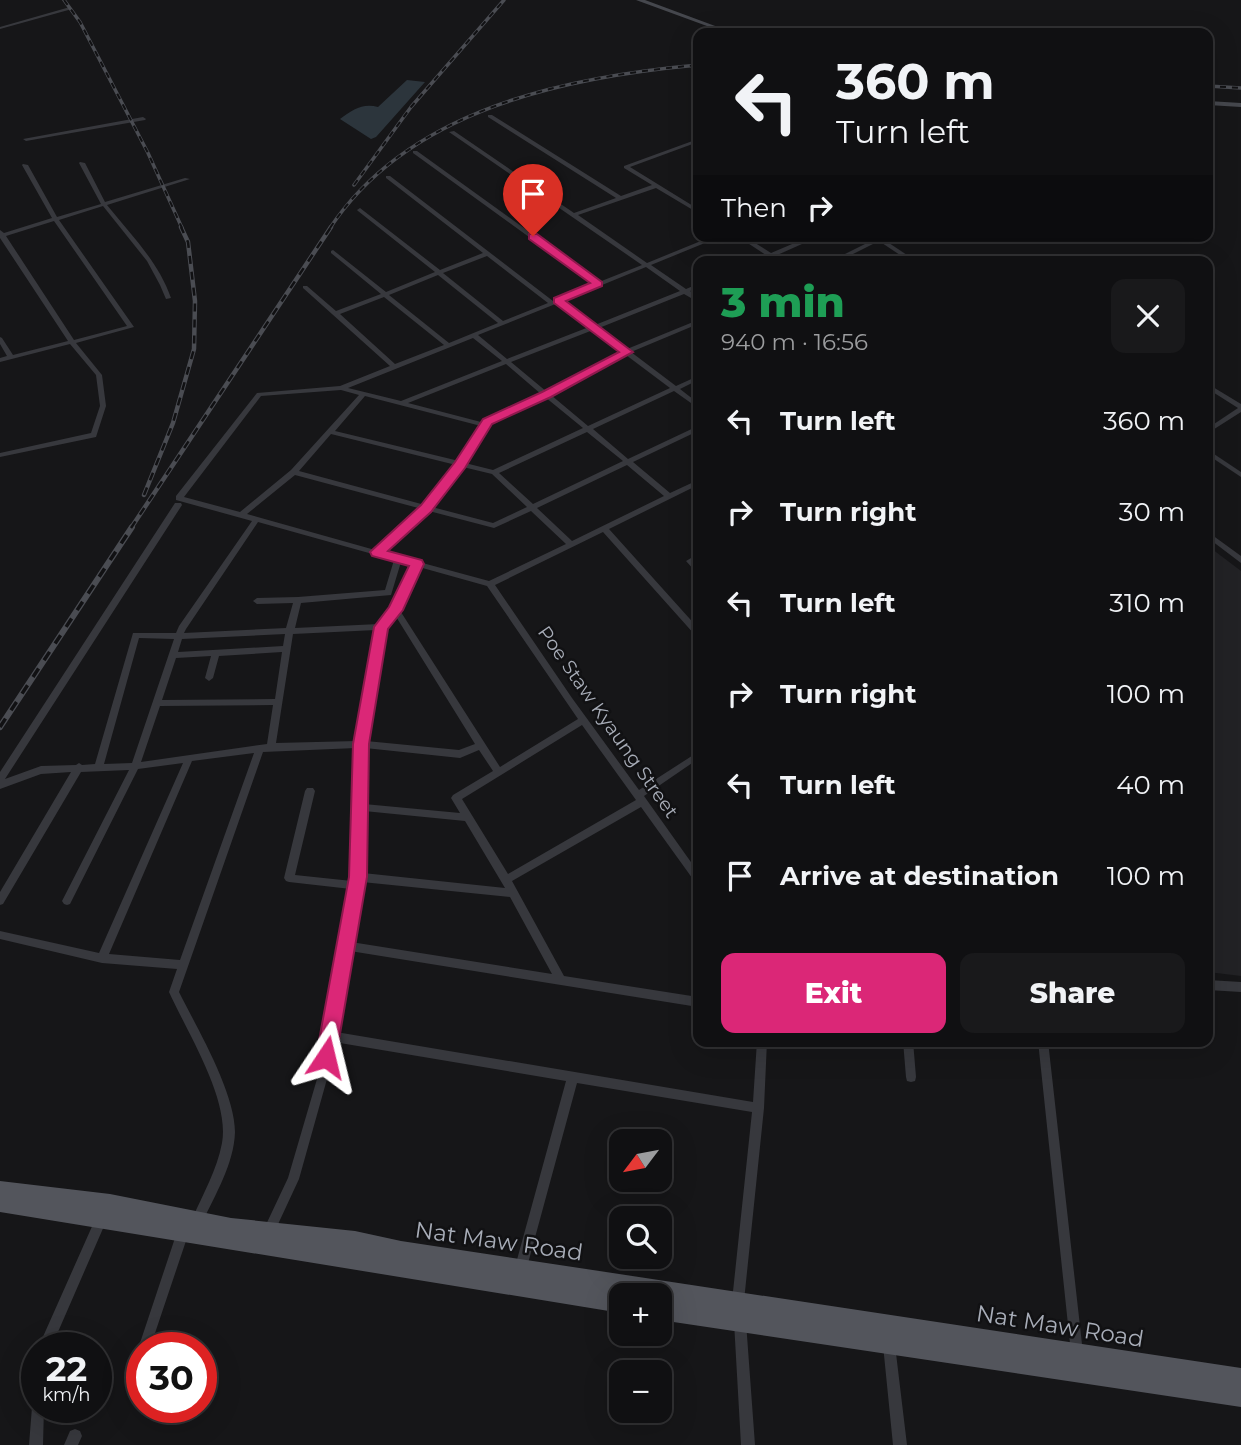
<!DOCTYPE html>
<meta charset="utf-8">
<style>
body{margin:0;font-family:Montserrat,sans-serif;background:#19191b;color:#f1f3f6;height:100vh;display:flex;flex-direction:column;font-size:26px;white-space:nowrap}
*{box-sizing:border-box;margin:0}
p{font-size:23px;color:#9c9d9f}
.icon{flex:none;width:38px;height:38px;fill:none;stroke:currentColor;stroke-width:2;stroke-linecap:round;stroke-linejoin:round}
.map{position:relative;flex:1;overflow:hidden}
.side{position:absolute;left:693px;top:256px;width:520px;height:791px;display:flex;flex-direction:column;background:#101012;border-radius:14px;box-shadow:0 7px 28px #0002,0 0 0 2px #303032}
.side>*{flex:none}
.hud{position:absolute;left:693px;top:28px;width:520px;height:214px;border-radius:14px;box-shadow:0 7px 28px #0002,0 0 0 2px #303032;background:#101012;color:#f1f3f6;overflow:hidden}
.needle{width:46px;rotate:238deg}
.fabs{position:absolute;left:609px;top:1129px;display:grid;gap:14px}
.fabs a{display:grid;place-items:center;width:63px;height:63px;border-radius:14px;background:#101012;box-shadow:0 7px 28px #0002,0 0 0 2px #303032;font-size:35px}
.speed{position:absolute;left:21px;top:1332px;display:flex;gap:14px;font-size:35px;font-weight:700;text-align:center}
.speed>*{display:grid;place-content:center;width:91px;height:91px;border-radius:50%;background:#101012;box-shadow:0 7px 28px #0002,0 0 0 2px #303032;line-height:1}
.speed small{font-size:18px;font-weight:400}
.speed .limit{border:10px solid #d22;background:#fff;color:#111}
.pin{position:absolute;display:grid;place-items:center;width:60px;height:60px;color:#fff;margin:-72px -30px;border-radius:50% 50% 50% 0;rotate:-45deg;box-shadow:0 0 7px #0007}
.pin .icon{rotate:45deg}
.me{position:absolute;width:77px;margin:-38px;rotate:10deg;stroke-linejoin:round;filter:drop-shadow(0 0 5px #0008)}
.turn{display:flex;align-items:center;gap:24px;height:147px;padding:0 28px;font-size:32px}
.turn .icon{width:91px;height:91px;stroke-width:2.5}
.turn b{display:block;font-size:49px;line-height:60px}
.then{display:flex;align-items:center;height:66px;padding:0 28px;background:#0003;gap:14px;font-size:26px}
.round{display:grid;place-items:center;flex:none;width:74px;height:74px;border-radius:14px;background:#19191b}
.overview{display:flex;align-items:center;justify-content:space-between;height:119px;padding:0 28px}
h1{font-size:42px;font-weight:800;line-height:52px;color:#1e9e55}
.primary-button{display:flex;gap:14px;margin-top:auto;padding:14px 28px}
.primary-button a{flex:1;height:80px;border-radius:14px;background:#db2777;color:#fff;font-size:28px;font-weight:800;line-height:80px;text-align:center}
.primary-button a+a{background:#19191b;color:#f1f3f6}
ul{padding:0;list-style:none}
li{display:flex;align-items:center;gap:21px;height:91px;padding:0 28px}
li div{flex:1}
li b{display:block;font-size:26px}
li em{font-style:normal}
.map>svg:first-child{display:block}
.built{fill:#222225}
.water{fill:#2c353c}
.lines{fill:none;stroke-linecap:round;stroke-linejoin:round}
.minor{fill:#37383d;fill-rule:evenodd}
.secondary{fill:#45474d;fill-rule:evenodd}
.primary{fill:#53555c;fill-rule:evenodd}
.rail-far2-casing{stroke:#4a4c52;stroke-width:3.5}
.rail-far1-casing{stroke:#4a4c52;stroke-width:4.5}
.rail-casing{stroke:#4a4c52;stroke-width:6}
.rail-far2{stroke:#111113;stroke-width:2;stroke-dasharray:6;stroke-linecap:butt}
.rail-far1{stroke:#111113;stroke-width:2.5;stroke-dasharray:8;stroke-linecap:butt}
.rail{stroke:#111113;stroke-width:3.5;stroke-dasharray:10;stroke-linecap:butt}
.route{fill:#db2777;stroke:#8e194d;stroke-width:2}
.labels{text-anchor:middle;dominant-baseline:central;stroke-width:5;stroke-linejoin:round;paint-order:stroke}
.street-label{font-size:19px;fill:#a8adb8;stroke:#111113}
.near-street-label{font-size:23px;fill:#a8adb8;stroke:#111113}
</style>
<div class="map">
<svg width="1241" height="1445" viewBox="0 0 1241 1445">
<rect width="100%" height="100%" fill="#161618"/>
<path class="built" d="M1208,546L1241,571V976L1208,972Z"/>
<path class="water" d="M407,80L425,82L376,137L371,139L340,119C353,110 362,103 378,107Z"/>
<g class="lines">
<path class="minor" d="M70,7L72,9L0,29V27Z
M488,115H492L621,196L652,185L624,168V166L698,139V142L630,167L698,209V213L656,188L578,215L647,263L713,236H722L651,265L686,289L698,284V288L690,291L698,297V302L684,294L599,328L627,349L698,320V324L631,352L676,386L698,376V380L680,389L698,403V408L674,391L593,429L628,459L698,426V431L633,462L670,493L698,480V485L609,529L698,628V636L695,635L603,532L495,585L572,698L639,790L698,752V759L644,796L698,872V883L695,882L641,807L512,881L564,976L698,997V1007L350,951L336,1032L753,1102L757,1041H767L764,1108L744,1301L742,1305L738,1307L734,1305L732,1301L752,1112L577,1083L527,1267L525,1271L521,1273L517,1271L515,1267L566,1081L334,1042L327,1079L299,1179L273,1235L269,1237L265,1235L263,1231L288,1178L317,1079L351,889L289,882L286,881L284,878L305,791L307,788H313L315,791L295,875L352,881L356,748L263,752L179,992C197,1028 235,1092 235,1132C234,1164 215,1195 202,1223L198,1225L194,1223L192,1219C203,1194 217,1170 222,1143C230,1099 187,1032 169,992L177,969L102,963L0,939V931L99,953L183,763L138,769L70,904L67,905L64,904L62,901L129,770L81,772L3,904L0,905V892L71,772L41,774L0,789V772L175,503H181L182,505L5,779L41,766L76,765L79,763L82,765L95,764L133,633H176L179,626L252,521L176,500V496L257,393L340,386L390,366L303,288V286H307L336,311L381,294L331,253V251L333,250L386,292L435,272L358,211L357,210L360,208L440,270L483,253L386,178V176H390L553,301L594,284L413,153V151H417L599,282L642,265L449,132L454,131L574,213L616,198L488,117ZM487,256L548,303L503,321L443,273ZM646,267L680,291L595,325L563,301ZM438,275L498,323L449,343L389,295ZM384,297L444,345L395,364L340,314ZM558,303L589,327L507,359L478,335ZM593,330L622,352L547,392L511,362ZM473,338L502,361L401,401L348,388ZM626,355L670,388L588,426L551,395ZM506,364L541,394L481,422L408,403ZM341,390L359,395L291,470L240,512L184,497L261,396ZM365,396L481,426L459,461L335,431ZM545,397L583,428L493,470L465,463L490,423ZM587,432L623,461L533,504L499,473ZM331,434L456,465L425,505L299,471ZM627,465L664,496L572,541L537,508ZM463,467L492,474L527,507L493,523L432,507ZM295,475L422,509L375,550L247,514ZM429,511L494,528L531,511L566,544L489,581L382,552ZM258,522L394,560L385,590L298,597L257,598L253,601L257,604L293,603L286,628L184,633L186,629ZM401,562L412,565L392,608L379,624L295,628L301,603L391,595ZM419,567L487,586L578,719L500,767L399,609ZM395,615L475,744L459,750L366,741L385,628ZM376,630L357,741L276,743L293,634ZM285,634L283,646L178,652L182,639ZM139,638L174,639L132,763L104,764ZM282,652L275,699L162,700L176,658L211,656L205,678L209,681L213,678L219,656ZM273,705L267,744L141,762L160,706ZM582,725L636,800L508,874L462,799ZM365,748L460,758L479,750L493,771L453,795L451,798L460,813L364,804ZM254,753L180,960L109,954L192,761ZM364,811L465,821L505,888L363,873ZM362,882L510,897L552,974L351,942Z
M143,117L146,119L145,120L26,141L23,139Z
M80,162L85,163L105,202L185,178L190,179L107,205C131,235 158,261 171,298L166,299L160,285L147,261L103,206L59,220L134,327L76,343L102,375L106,406L96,437L0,457V453L91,433L100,406L96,375L70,344L0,362V358L7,356L0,344V337L2,338L13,355L68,341L0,238V230L4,233L52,218L22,165L23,164L28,165L57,217L101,204L79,163ZM54,221L127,326L74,340L6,236Z
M737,236H744L771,253L811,236H820L775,256L782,261H775L770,258L764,261H755L766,255Z
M874,236H888L883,239L916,261H909L879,241L839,261H831L875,239Z
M1208,384L1241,404V412L1208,433V428L1238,408L1208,389Z
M1208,450L1241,472V477L1208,455Z
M1208,532L1241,556V563L1208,538Z
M698,554V560L695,562L698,565V572L695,571L686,561Z
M1208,980L1241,982V992L1208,990Z
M903,1041H913L916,1077L915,1081L911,1082L907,1081L906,1077Z
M1038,1041H1048L1083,1353L1081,1357L1077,1359L1073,1357L1071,1353Z
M102,1211L106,1213L108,1217L51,1348H38L98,1213Z
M183,1226L187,1228L189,1232L150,1348H142V1371L137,1373L133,1371L131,1367L138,1349L177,1232L179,1228Z
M740,1316L744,1318L746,1322L755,1445H741L734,1322L736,1318Z
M889,1339L893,1341L895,1345L907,1445H893L883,1345L885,1341Z
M37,1401V1407H44L43,1445H29L32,1407L33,1402Z
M75,1429L80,1431L82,1436L78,1445H64L70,1431Z"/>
<path class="secondary" d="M636,0H645L734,33H726Z
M1208,101L1241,103V107L1208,105Z"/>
<path class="primary" d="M0,1181L110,1194L231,1218L355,1231L401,1241L1241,1368V1407L660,1320V1300L733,1311L660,1300V1295H621V1313L0,1212Z"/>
<g class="rail-far2-casing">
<path id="rail-far2" d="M64,0L80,22L148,153L182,228
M1208,86L1241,88
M354,185L411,107L504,0
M330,228C409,109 566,77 698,65"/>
</g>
<g class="rail-far1-casing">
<path id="rail-far1" d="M144,495L173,423L194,349L195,301L188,242L181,227
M131,528L331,227"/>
</g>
<g class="rail-casing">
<path id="rail" d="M0,727L132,527"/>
</g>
<use href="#rail-far2" class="rail-far2"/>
<use href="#rail-far1" class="rail-far1"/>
<use href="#rail" class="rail"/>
</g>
<path class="route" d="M529,234H537L602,282V286L566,301L633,352L551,397L492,424L465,468L431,512L388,551L422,560L424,564L403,610L388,629L369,744L367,877L336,1057L333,1064L326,1067L319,1064L316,1057L349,877L353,744L374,627L389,607L409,566L372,556L370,552L421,505L455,462L483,419L542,392L619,352L554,303V298L590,283L529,239Z"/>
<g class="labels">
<g class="street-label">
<text transform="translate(608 722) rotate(55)">Poe Staw Kyaung Street</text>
</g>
<g class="near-street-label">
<text transform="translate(499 1241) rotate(8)">Nat Maw Road</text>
<text transform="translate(1060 1326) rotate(9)">Nat Maw Road</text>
</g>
</g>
</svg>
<div class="fabs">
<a><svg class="needle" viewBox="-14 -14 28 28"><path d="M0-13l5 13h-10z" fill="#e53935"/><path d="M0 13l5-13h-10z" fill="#9c9d9f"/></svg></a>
<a><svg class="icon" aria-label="search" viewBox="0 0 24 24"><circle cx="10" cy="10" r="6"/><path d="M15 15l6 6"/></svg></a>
<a>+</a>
<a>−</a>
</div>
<div class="speed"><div>22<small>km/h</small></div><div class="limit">30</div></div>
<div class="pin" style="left:533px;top:236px;background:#d93025"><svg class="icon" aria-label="arrive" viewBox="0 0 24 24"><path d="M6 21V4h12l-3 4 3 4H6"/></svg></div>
<svg class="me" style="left:326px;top:1057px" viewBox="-20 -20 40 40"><path d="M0-17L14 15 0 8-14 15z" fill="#db2777" stroke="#fff" stroke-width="4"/></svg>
<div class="hud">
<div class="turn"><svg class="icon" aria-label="left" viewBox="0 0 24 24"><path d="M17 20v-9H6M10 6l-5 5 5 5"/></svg><div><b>360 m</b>Turn left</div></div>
<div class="then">Then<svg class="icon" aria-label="right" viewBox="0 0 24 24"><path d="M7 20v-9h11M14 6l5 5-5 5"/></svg></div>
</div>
<section class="side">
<div class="overview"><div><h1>3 min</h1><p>940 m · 16:56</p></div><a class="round"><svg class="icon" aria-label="close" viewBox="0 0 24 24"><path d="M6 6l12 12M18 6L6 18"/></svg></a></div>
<ul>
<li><svg class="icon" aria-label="left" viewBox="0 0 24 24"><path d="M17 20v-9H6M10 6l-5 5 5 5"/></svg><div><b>Turn left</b></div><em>360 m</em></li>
<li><svg class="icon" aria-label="right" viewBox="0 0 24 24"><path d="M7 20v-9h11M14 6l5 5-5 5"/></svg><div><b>Turn right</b></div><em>30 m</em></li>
<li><svg class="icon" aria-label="left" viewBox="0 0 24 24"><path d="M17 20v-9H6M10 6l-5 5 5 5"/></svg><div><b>Turn left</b></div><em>310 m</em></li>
<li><svg class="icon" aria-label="right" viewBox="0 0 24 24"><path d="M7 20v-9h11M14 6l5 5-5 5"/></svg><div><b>Turn right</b></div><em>100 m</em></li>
<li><svg class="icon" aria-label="left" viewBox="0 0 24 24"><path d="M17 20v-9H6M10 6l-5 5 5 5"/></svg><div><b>Turn left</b></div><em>40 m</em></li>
<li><svg class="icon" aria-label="arrive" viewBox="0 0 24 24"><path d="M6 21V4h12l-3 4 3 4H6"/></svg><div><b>Arrive at destination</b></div><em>100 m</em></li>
</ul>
<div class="primary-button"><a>Exit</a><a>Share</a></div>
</section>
</div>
